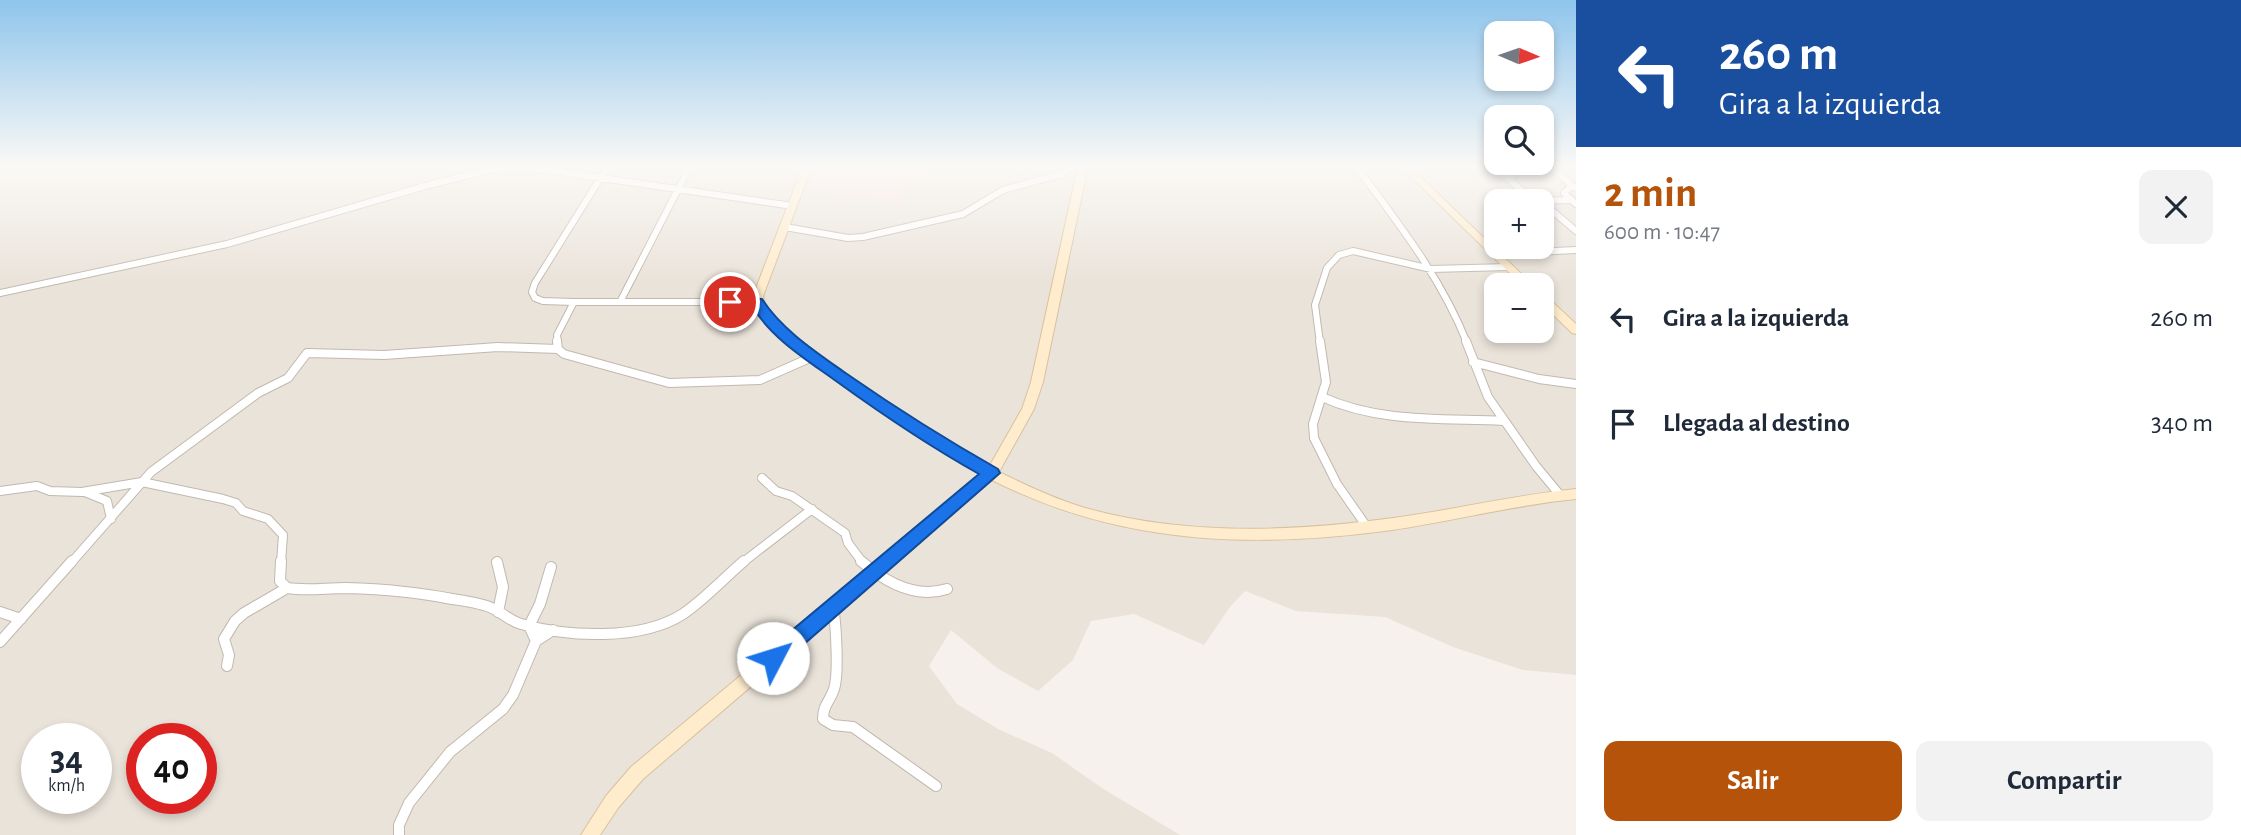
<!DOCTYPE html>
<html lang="es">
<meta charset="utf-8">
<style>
body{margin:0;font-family:"Alegreya Sans",sans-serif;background:#f2f2f3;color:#1f2937;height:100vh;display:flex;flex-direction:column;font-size:26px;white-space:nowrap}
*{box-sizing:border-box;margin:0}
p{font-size:23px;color:#747a83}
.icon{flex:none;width:38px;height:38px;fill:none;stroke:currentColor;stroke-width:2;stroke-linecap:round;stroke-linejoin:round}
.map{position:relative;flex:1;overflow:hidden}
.side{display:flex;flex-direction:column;background:#fff;width:665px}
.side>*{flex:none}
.guide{background:#1a4fa0;color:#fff;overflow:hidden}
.needle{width:46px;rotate:92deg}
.tools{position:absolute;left:1484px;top:21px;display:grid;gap:14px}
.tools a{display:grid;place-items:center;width:70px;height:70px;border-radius:14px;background:#fff;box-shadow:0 4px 10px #0003;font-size:35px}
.speed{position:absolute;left:21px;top:723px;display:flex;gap:14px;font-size:35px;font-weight:700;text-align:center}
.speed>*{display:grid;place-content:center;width:91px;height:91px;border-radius:50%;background:#fff;box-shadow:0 4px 10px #0003;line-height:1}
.speed small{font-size:18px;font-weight:400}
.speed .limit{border:10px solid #d22;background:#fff;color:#111}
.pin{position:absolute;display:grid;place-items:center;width:60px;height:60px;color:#fff;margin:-30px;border:4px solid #fff;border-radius:50%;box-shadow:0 2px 7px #0007}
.me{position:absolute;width:77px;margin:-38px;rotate:50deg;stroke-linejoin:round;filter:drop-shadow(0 0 5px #0008)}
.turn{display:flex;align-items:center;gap:24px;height:147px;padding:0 28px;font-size:32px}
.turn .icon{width:91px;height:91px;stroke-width:2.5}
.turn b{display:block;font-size:49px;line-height:60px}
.round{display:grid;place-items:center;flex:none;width:74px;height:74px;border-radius:14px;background:#f2f2f3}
.head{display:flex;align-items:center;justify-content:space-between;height:119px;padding:0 28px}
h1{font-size:42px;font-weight:700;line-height:52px;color:#b45309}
.primary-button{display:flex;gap:14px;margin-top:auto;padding:14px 28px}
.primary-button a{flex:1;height:80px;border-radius:14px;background:#b45309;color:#fff;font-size:28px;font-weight:700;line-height:80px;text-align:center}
.primary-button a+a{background:#f2f2f3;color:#1f2937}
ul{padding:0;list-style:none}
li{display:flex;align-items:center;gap:21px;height:105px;padding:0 28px}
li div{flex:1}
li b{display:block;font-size:26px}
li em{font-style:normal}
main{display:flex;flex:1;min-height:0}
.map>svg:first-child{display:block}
.residential{fill:#eae3da;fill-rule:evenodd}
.medical{fill:#f6e0e0}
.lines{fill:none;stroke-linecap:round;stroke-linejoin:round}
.street-far2-casing{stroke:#c2b8ae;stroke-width:8}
.street-far1-casing{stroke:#c2b8ae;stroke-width:10}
.street-casing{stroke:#c2b8ae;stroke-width:12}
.secondary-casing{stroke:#d8c19e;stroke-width:2}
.street-far2{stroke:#fff;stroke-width:6}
.street-far1{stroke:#fff;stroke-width:8}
.street{stroke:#fff;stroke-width:10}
.secondary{fill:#ffeccd;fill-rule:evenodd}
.route{fill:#1a73e8;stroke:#114b97;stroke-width:2}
</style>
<main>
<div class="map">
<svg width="1576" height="835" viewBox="0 0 1576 835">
<rect width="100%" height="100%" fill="#f6f1ec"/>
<path class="residential" d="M0,166H1576V675L1523,670L1453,647L1385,617L1296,611L1245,591L1230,607L1204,645L1134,614L1091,621L1073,660L1038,691L997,668L951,630L929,666L957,704L998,729L1052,753L1102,788L1180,835H0ZM1496,201H1542V247H1496ZM1496,285H1542V331H1496ZM37,738H96V798H37ZM142,738H201V798H142Z"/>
<path class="medical" d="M818,166H925L924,180L908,178L902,202H883L809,189Z"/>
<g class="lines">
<g class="street-far2-casing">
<path id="street-far2" d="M520,166L793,206
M608,166L535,283L532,292L535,298L543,301L574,302H757
M1356,166C1398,223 1441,277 1467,343
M1493,166L1534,201
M1502,166L1513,176
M1550,166L1574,187
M1576,187L1569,188L1564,193L1576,204
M1541,201L1570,200
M1542,202L1576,231
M785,227L848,238L863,237L963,214L1003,190L1062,174L1071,166
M1496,254L1576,250
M0,293L227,244L425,186L493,169L520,167
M620,302L690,166
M558,343L557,335L574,302
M1320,343L1315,305L1327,268L1339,255L1353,251L1431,269L1509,267"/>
</g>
<g class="street-far1-casing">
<path id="street-far1" d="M557,341L558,349L564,354L669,383L760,380L812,357
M1320,341L1326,382L1313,424L1314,438L1337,484L1367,527
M1466,341L1488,397L1536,466L1560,495
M1473,362L1539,379L1576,384
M1322,397C1379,423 1442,418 1503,421
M762,478L776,491L792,496L845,533L848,543L863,563
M0,491L37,486L50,491L82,492L142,482L223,499L236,503L243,511L268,519L283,535L281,563
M85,492L107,501L111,519
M71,563L151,472L258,393L288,378L307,353L384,355L498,347L558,349
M742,563L812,509"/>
</g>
<g class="street-casing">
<path id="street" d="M281,561L280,581L287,588
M861,561C885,582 915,599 947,589
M497,562L503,587L498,612
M833,607C836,623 839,675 834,689C830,702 823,704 823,719L833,725L853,727L936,786
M0,612L21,619
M536,641L529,626L540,604L551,567
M0,642L72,561
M227,666L229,655L224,639L235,621L244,613L287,588C307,591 325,588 346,588C381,589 417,592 452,599C465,601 482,603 494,609C504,614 510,621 521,624C568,637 641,641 683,614C705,599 724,578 744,561
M399,835V825L409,803L450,752L503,709L513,695L536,641L553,630"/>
</g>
<g class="secondary-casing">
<path id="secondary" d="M803,166H812L763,296L765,305L770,314L807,348L898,412L989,467L1022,409L1031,382L1078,166H1088L1043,382L1034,409L999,472C1026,485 1053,498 1082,507C1182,536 1291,532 1393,518C1454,510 1514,495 1576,489V499C1514,505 1454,521 1392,530C1253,549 1120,545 992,480L643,779L618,808L600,835H581L606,796L631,767L981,475L920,438L799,353L762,319L754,305L753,296Z
M1400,166H1409L1533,285H1522Z
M1542,295L1546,296L1576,324V334L1572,333L1542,304Z"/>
</g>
<use href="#street-far2" class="street-far2"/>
<use href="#street-far1" class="street-far1"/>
<use href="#street" class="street"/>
<use href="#secondary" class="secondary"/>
</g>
<linearGradient id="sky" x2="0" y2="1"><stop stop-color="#8fc5ec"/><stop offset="0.59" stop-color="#fbf9f6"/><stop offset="1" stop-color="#fbf9f6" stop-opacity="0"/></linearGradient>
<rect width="1576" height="283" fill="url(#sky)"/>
<path class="route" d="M730,298L762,299C782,330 816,352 847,374C896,408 945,439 998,469L1000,473L780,665L773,667L766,665L763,658L766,652L979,474C929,446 883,415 836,381C807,360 771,338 753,307L725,305L723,302Z"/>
</svg>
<div class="tools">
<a><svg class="needle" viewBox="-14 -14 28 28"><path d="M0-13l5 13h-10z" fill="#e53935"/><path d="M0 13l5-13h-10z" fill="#747a83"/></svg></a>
<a><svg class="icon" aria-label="search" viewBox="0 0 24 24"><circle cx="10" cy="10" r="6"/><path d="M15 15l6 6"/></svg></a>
<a>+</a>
<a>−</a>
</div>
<div class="speed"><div>34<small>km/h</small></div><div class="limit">40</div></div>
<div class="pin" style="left:730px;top:302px;background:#d93025"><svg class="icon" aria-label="arrive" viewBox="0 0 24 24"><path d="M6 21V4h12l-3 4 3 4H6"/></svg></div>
<svg class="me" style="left:773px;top:658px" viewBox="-20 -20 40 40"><circle r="19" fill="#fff"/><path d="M0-13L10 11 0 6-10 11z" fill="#1a73e8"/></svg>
</div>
<section class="side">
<div class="guide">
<div class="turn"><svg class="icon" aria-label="left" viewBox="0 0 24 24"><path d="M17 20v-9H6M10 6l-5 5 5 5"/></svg><div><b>260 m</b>Gira a la izquierda</div></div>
</div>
<div class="head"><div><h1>2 min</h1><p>600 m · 10:47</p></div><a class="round"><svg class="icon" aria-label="close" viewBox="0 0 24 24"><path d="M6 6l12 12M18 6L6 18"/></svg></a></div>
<ul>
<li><svg class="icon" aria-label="left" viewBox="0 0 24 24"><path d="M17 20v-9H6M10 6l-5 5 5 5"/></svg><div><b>Gira a la izquierda</b></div><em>260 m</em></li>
<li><svg class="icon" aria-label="arrive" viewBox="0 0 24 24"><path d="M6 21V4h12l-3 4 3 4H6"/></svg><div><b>Llegada al destino</b></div><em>340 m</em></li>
</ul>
<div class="primary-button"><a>Salir</a><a>Compartir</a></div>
</section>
</main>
